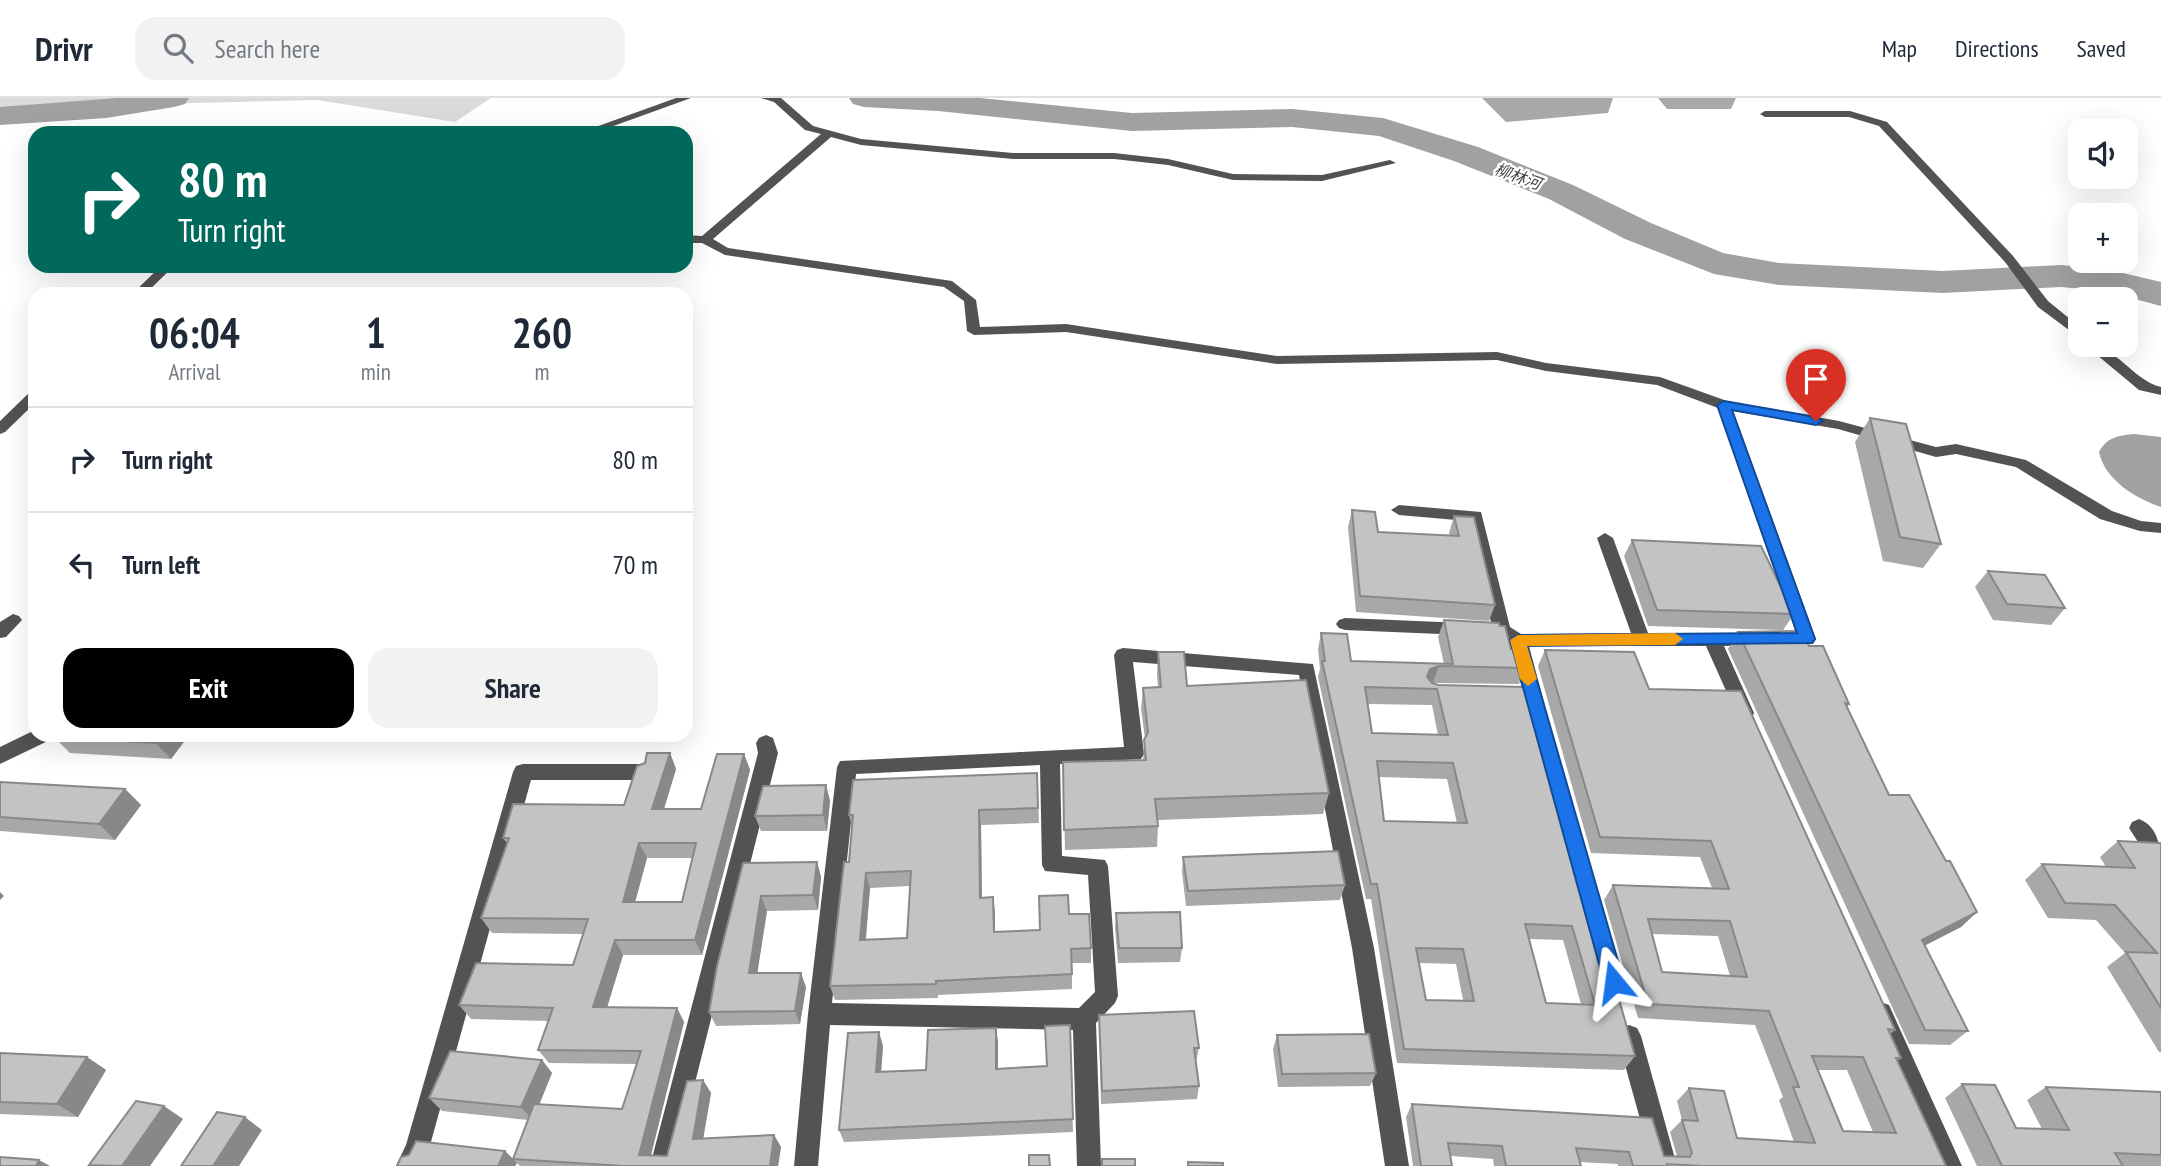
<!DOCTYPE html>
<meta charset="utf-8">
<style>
body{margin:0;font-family:"PT Sans Narrow","Noto Sans SC",sans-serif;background:#f2f2f3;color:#1f2937;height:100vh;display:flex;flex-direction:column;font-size:26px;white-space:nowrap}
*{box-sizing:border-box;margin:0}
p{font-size:23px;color:#747a83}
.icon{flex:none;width:38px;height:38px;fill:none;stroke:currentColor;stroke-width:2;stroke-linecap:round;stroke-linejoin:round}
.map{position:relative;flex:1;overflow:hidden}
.drawer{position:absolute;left:28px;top:189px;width:665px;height:455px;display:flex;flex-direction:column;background:#fff;border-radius:21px;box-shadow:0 7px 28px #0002}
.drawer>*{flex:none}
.hud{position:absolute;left:28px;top:28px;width:665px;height:147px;border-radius:21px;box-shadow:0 7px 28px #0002;background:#00695c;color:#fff;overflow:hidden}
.tools{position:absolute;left:2068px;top:21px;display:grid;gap:14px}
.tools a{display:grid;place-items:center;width:70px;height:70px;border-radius:14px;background:#fff;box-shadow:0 7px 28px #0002;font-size:35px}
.pin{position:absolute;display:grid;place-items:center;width:60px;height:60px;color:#fff;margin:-72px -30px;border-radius:50% 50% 50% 0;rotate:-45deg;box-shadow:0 0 7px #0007}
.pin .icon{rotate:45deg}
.me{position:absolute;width:77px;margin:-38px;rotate:344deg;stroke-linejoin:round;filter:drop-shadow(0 0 5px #0008)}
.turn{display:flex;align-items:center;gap:24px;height:147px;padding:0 35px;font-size:32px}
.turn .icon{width:91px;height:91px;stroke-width:2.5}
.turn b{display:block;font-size:49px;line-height:60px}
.eta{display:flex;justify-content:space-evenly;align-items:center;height:119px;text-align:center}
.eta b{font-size:42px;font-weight:600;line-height:49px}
.cta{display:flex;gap:14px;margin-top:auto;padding:14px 35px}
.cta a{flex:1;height:80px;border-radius:21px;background:#000;color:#fff;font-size:28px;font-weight:600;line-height:80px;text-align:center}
.cta a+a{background:#f2f2f3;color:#1f2937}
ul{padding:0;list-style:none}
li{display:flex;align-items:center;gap:21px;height:105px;padding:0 35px;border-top:2px solid #e0e1e3}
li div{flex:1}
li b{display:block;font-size:26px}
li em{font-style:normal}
header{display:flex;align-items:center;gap:42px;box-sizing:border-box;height:98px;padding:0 35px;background:#fff;border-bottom:2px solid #e0e1e3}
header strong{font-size:33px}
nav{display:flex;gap:38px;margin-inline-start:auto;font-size:24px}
.search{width:490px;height:63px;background:#f2f2f3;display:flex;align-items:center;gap:18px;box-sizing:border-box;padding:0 24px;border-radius:21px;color:#747a83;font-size:26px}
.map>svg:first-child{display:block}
.green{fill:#dadada}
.water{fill:#a1a1a1}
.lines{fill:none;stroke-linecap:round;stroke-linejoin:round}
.river{fill:#a1a1a1;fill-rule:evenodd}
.minor{fill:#535353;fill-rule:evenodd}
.wall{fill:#a8a8a8;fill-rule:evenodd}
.shaded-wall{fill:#888}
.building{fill:#c3c3c3;stroke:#888;stroke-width:2;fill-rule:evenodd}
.route{fill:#1a73e8;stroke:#114b97;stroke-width:2}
.slow{fill:#f59e0b}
.labels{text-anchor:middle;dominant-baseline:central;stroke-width:5;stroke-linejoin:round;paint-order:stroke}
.far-water-label{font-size:16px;font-style:italic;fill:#424242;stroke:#fff}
</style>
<header>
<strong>Drivr</strong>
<div class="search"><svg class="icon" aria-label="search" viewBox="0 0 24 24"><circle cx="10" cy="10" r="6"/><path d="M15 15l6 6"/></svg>Search here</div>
<nav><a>Map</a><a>Directions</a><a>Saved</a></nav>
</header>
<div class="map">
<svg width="2161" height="1068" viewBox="0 0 2161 1068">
<rect width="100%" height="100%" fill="#fff"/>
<path class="green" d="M0,0H491L455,24L317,2L0,10Z"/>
<path class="water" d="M2134,336L2161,339V409C2135,400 2105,382 2099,354C2107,339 2118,338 2134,336Z"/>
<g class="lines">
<path class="river" d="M117,0H189L185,6L174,9L106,20L0,27V9Z
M849,0H980L1132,15L1292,11L1383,20L1478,49L1573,87L1651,125L1723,155L1779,165L1943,173L2061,167L2106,171L2161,184V208L2105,193L2061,189L1943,195L1779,187L1714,176L1625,141L1549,101L1454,63L1379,38L1292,29L1132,33L938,13L864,9L853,6Z"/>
<path class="minor" d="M676,0H691L594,35H579Z
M761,0H781L813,28L861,41L1013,55H1114L1168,61L1233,76L1322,77L1390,62L1396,65L1322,83L1233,82L1168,67L1114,61H1013L861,47L831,39L713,141L728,150L952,183L976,202L980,229L1066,226L1277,258L1497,254L1546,265L1660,279L1727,303L1839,323L1936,349L1956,346L2026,362L2112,413L2141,423L2161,425V435L2140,433L2100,421L2016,369L1956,356L1936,359L1838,331L1733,313L1816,541L1813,546L1724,548L1754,615L1752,620L1745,622L1738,620L1736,615L1706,548H1529L1546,612L1544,617L1537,619L1530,617L1528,612L1510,546L1493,533L1468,423L1399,417L1391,412L1399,407L1481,414L1510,529L1521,536L1631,535L1597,440L1605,435L1613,440L1648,535H1796L1718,310L1657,287L1546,273L1497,262L1277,266L1066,234L974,237L967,233L964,203L944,189L725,157L702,145H686V137L702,138L821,36L805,32L774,4Z
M1850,13L1887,24L2013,158L2048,203L2081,230V241L2038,209L2005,164L1879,28L1849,19H1765L1760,16L1765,13Z
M161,168H174L145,196H132Z
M2085,247C2116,246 2132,282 2161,289V297L2139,292Z
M35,293V305L5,334L0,336V323L30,294Z
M13,516L19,518L22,522L6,539L0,540V524Z
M1345,520L1464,525L1470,526L1473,531L1470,536L1464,537L1345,532L1339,530L1336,526L1339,522Z
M1123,550L1313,566L1374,850L1409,1068H1385L1352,850L1299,577L1133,564L1144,656L1141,661L1060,666L1062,758L1105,762L1108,768L1118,898L1115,905L1096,925L1101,1068H1077L1073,932L830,927L818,1068H794L808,916L837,669L840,663L1124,649L1114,557L1117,552ZM1040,667L1042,767L1045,773L1088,777L1095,894L1079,910L832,905L856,676Z
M35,632V637H52L50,642L0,666V649Z
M766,637L773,640L778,655L674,1068H650L758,655L756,645L759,640Z
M523,666H643L650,668L653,674L650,680L643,682H531L429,1051L421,1068H396L406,1047L513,674L516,668Z
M2139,721C2160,729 2161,753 2161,772L2154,769L2129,730L2132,724Z
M1881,904L1889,907L1962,1068H1937L1870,915L1873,907Z
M1629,927L1637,930L1641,938L1677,1068H1653L1617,938L1621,930Z"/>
</g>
<path class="wall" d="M1482,0H1613L1608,15L1506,24Z
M1658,0H1736L1731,11H1667Z
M1870,320L1941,446L1923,470L1883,463L1855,344Z
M1352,412L1378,434L1450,437L1449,435L1454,418L1495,507L1489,523L1356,514L1348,429Z
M1632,442L1794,516L1783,532L1648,528L1624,458Z
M1988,473L2065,510L2051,527L1993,522L1975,489Z
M1444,522L1500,528L1511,551L1525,570L1519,586L1431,585L1438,587L1531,589L1635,958L1624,972L1397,965L1371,801H1366L1318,579L1320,571L1318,551L1321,535L1351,563L1444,566L1438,539ZM1368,606L1432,607L1438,637L1372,635ZM1379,679L1447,681L1457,725L1384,723ZM1529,841L1563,842L1581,906L1546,905ZM1419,865L1456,866L1463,902H1426Z
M1738,534L1809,548L1849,606L1847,609L1889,697L1946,763L1977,814L1961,829L1924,848L1968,933L1950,947L1909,946L1728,551Z
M1545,552L1649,591L1895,932L1890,936L1901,960L1897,963L1946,1068H1618V1066L1579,1064L1581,1068H1494L1493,1061L1451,1058L1452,1068H1413L1406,1019L1412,1006L1664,1058H1677L1670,1034L1682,1022L1677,1003L1689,990L1737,1040L1794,1044L1779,1002L1783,999L1755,927L1638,920L1604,802L1613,787L1712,790L1700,759L1591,755L1538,568ZM1652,836L1718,838L1730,878L1662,874ZM1818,972H1847L1873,1034L1843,1033Z
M1158,554L1187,588L1329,695L1323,716L1158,722V728L1157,749L1065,752L1063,664L1143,662L1145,640L1141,611L1143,590L1158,589L1157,576Z
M189,637L171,661L70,655L54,639Z
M670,655L676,671L664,711H701L744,656L750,672L702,857H623L607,909L677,910L684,924L651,1058H667L703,982L711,995L703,1041L774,1037L781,1049L778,1068H520L517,1065L515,1068H397L505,1053L513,1061L528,1022L442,1013L429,1000L542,962L552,975L539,1006L622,1011L636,966L549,965L538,952L548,923L471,921L459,907L573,867L583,836L492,835L481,820L507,745L503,740L624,707ZM647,760H693L682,804H635Z
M1037,675L1039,725L981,727L982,800L995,814V834L1040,832L1069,816L1091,850V865H1072V891L938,897V900L835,902L830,888L849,764L852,729L849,717ZM910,788L907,840L866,842L870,790Z
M0,684L125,691L141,707L115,742L0,733Z
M826,687L830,703L827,733H761L755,718Z
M2118,743L2161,746V954H2159L2107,869L2125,855L2096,822L2048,820L2025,782L2042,766L2106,769L2100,759Z
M1183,759L1345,787L1340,802L1186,808L1182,774Z
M817,764L821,779L818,812L767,813L757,875L806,889L800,926L716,928L709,914L743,765Z
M1116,815L1182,850L1180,864L1118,865L1115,830Z
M1099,917L1199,950L1196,964L1199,988L1197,1001L1101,1006Z
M1070,927L1073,1034L844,1044L839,1032L883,948L881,974L926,972L996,930L998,944V970L1047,968Z
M1277,937L1376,975L1370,988L1278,989L1273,951Z
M0,955L87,959L106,972L78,1019L0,1016Z
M1962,986L2016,1030L2042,1031L2027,1002L2046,989L2161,994V1068H1977L1945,1000Z"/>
<path class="shaded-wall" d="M1439,568L1433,584L1425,588L1422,595L1430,571Z
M162,637H189L171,661L156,645Z
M670,655L676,671L659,727L652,711Z
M744,656L750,672L702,857L695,842Z
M826,687L830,703L827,733L823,717Z
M125,691L141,707L115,742L99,726Z
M979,712L981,727L982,815L980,800Z
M639,745L647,760L631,819L623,804Z
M817,764L821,779L818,812L813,797Z
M866,775L870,790L864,857L860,842Z
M0,794L4,798L0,802Z
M761,798L767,813L755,890L749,875Z
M993,799L995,814V849L994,834Z
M1977,814L1961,829L1906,857L1922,842Z
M615,842L623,857L603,923L593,909Z
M801,875L806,889L800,926L795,913Z
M677,910L684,924L648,1068L639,1057Z
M996,930L998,944V984L996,971Z
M879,934L883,948L880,988L876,974Z
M87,959L106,972L78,1019L57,1006Z
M542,962L552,975L533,1022L521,1009Z
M703,982L711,995L701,1053L693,1041Z
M164,1008L183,1021L150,1068H122Z
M245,1019L262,1032L239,1068H213Z
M774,1037L781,1049L778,1068H770Z
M505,1053L517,1065L515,1068H498Z
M39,1062L50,1068H36Z"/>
<path class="building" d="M1870,320L1906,326L1941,446L1900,439Z
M1352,412L1375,414L1378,434L1459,438L1454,418L1474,419L1495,507L1360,498Z
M1632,442L1761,448L1794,516L1657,512Z
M1988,473L2045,477L2065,510L2007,506Z
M1444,522L1499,525L1500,528H1505L1511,551L1520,552L1525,570L1439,568L1430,571L1427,579L1432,585L1438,587L1531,589L1635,958L1404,951L1377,786H1371L1322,563H1325L1321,535L1347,536L1351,563L1453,566ZM1365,589L1437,591L1448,637L1372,635ZM1377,663L1453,665L1467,725L1384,723ZM1525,826L1572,828L1595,907L1546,905ZM1416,850L1463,851L1474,903L1426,902Z
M1802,533L1809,548H1823L1849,606L1845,605L1889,697H1909L1946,763H1950L1977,814L1922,842L1968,933L1925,932L1738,534Z
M1545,552L1634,554L1649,591L1741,593L1895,932L1888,931L1901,960H1896L1946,1068H1703L1667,1066L1668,1068H1633L1629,1054L1576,1050L1581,1068H1506L1502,1048L1448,1045L1452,1068H1421L1412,1006L1652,1020L1664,1058L1690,1059L1692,1055L1682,1022L1698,1023L1689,990L1724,993L1737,1040L1815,1045L1793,989H1799L1769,913L1648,906L1613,787L1729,791L1711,743L1600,739ZM1648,821L1730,823L1747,879L1662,874ZM1812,958L1863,959L1896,1035L1843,1033Z
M1158,554H1184L1187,588L1306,582L1329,695L1155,701L1158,728L1064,732L1063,664L1146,662L1144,642L1148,634L1143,590L1161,589Z
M55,637H162L156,645L54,639Z
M647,655H670L652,711H701L717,656H744L695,842H615L593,909L677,910L639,1057L667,1058L687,983L703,982L693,1041L774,1037L770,1068H623L513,1061L534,1006L622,1011L641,953L538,952L553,910L459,907L476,865L573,867L588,821L481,820L509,740H503L513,706L624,707L637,668L645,665ZM639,745H696L682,804H623Z
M1037,675L1038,710L979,712L980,800L993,799L994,834L1040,832L1039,798L1068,797L1069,816H1089L1091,850L1071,851L1072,876L936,883V886L830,888L844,764H849L853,717H849L853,682ZM911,773L907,840L860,842L866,775Z
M0,684L125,691L99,726L0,719Z
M826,687L823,717L755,718L763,688Z
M2118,743L2160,745L2161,746V910L2126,854L2157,855L2115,807L2065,805L2042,766L2135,770Z
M1338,753L1345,787L1188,793L1183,759Z
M817,764L813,797L761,798L749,875H801L795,913L709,914L717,868L743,765Z
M1180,814L1182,850H1119L1116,815Z
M1194,913L1199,950H1194L1199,988L1102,993L1099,917Z
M1070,927L1073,1021L839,1032L848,935L879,934L876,974L926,972L928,932L996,930V971L1047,968L1045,928Z
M1369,936L1376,975L1282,976L1277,937Z
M450,953L542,962L521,1009L429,1000Z
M0,955L87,959L57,1006L0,1004Z
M1962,986L1995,987L2016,1030L2069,1032L2046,989L2161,994V1057L2115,1055L2123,1068H2002Z
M136,1003L164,1008L122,1068L89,1067Z
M217,1014L245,1019L213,1068H181Z
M416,1043L505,1053L498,1068H397L401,1059L409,1057Z
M1029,1057H1049L1050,1068H1029Z
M0,1059L39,1062L36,1068H0Z
M1102,1061H1135V1068H1102Z
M1188,1064L1223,1065V1068H1188Z"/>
<path class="route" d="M1724,303L1816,319L1823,323L1816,327L1732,312L1815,541L1812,545L1527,548L1624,884L1621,891L1614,894L1606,891L1604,884L1510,542L1518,537L1797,535L1717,307Z"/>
<path class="slow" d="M1675,535L1683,541L1675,547L1527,548L1537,581L1528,588L1520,581L1510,542L1518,537Z"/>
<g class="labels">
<g class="far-water-label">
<text transform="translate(1518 78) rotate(20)">柳林河</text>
</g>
</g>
</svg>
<div class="tools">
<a><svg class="icon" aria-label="sound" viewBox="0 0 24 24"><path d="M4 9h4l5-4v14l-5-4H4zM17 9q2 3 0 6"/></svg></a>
<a>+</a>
<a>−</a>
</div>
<div class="pin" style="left:1816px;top:323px;background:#d93025"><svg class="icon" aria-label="arrive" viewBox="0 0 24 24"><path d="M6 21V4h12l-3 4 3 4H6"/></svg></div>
<svg class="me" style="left:1614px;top:884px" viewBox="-20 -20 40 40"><path d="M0-17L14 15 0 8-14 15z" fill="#1a73e8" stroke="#fff" stroke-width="4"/></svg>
<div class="hud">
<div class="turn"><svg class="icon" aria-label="right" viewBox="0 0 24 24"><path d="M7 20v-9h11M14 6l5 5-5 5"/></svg><div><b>80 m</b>Turn right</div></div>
</div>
<section class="drawer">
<div class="eta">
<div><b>06:04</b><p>Arrival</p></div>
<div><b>1</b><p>min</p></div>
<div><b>260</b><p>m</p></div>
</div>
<ul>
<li><svg class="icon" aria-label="right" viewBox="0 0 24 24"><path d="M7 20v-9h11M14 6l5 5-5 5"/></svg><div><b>Turn right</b></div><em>80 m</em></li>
<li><svg class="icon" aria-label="left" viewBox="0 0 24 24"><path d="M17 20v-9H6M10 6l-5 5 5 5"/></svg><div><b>Turn left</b></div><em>70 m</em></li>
</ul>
<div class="cta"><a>Exit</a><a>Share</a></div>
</section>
</div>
